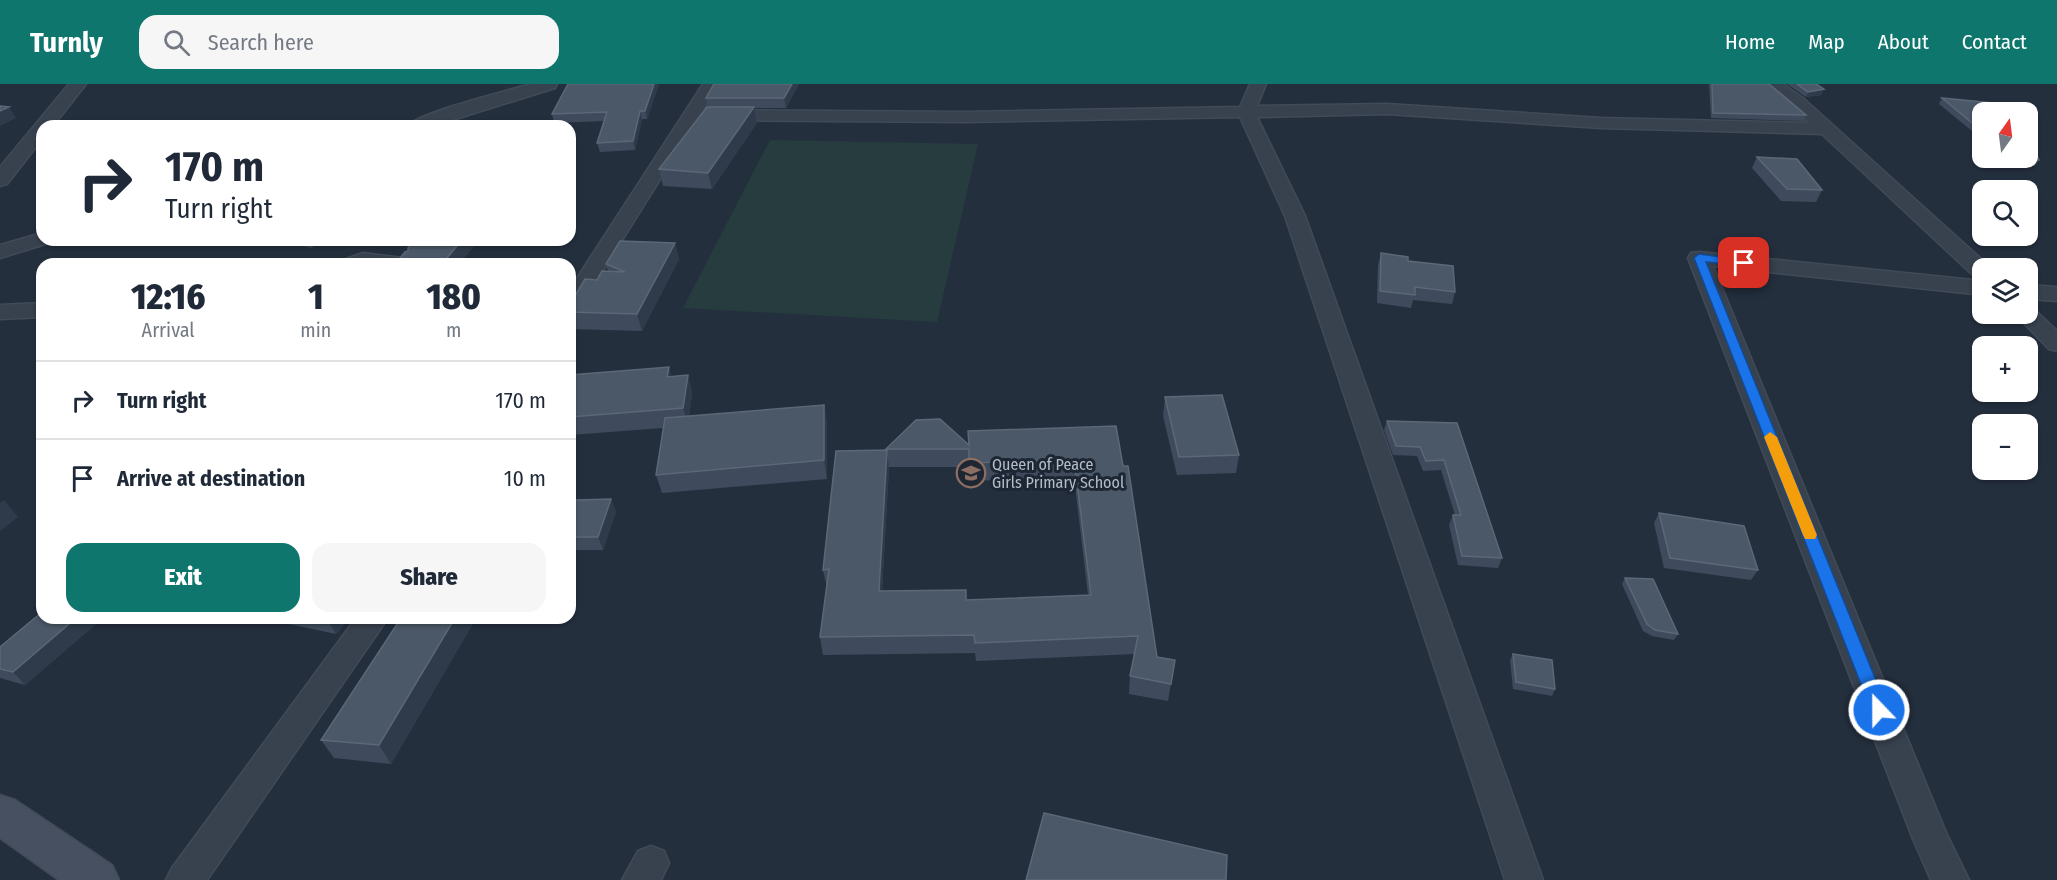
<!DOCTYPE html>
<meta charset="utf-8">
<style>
body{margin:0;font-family:"Fira Sans Condensed",sans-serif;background:#f6f6f7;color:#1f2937;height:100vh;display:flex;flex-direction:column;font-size:22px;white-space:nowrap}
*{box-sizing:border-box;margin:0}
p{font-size:20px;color:#747a83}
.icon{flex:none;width:33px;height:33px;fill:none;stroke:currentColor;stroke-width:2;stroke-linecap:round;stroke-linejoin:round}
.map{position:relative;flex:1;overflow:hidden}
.side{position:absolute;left:36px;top:174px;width:540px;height:366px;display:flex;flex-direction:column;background:#fff;border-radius:18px;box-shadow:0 2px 4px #0004}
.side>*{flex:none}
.top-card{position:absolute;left:36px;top:36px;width:540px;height:126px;border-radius:18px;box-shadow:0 2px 4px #0004;background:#fff;color:#1f2937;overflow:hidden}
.needle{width:39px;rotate:14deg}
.tools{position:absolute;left:1972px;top:18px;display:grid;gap:12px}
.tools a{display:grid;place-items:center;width:66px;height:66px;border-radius:12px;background:#fff;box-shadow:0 2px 4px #0004;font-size:30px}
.pin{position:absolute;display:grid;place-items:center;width:51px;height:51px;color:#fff;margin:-26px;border-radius:12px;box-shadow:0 3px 9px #0006}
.me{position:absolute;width:66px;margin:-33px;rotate:338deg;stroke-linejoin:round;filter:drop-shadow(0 0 4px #0008)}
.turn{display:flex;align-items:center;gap:21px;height:126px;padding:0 30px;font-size:27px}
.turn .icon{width:78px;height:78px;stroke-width:2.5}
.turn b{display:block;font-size:42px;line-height:51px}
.eta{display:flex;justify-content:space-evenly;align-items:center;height:102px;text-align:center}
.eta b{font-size:36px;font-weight:800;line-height:42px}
.button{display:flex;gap:12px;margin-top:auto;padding:12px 30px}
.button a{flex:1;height:69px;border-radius:18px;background:#0f766e;color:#fff;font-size:24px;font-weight:800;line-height:69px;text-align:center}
.button a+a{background:#f6f6f7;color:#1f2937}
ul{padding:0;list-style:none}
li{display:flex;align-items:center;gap:18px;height:78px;padding:0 30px;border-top:2px solid #e0e1e3}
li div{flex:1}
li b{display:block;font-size:22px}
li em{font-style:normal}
header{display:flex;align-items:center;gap:36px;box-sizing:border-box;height:84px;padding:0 30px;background:#0f766e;color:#fff}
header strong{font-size:28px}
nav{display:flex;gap:33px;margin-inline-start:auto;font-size:21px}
.search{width:420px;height:54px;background:#f6f6f7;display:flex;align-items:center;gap:15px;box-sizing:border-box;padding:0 21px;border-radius:18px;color:#747a83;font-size:22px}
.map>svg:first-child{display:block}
.green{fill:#263c3f}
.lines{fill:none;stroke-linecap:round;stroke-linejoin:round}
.minor-casing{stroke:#414a57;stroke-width:3}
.secondary-casing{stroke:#414a57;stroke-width:3}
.minor{fill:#38414e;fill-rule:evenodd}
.secondary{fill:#465061;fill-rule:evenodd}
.wall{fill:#3f4b5c;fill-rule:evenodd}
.shaded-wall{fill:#2f3b4b}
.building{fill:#4b5868;stroke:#5c6777;stroke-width:1.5}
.route{fill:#1a73e8;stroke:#114b97;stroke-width:1.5}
.slow{fill:#f59e0b}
.labels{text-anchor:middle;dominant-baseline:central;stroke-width:6;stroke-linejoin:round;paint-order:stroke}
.poi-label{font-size:16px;fill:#b4bcc9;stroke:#1d2633;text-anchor:start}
</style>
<header>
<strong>Turnly</strong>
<div class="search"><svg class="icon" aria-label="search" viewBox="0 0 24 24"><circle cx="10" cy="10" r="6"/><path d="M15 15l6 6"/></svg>Search here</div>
<nav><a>Home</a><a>Map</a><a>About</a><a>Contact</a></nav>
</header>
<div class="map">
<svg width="2057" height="796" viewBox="0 0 2057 796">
<rect width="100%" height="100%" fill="#242f3e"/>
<path class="green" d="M770,56L978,60L937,238L683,224Z"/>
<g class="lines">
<g class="minor-casing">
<path id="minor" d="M69,0H86L53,42H42V55L7,100L0,102V83Z
M531,0H557L555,4L433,42H408C417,29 510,6 531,0Z
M703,0H719L703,26L966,28L1240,23L1250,0H1266L1257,22L1387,20L1601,34L1810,39L1764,0H1783L1804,15L1991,184H1983V195L1975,193L1822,50L1601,44L1387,30L1257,33L1305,132L1543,796H1505L1285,132L1240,33L966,38L697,36L581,222L578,227L570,229V205Z
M42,149V156H52L49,159L0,174V161Z
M1699,168L1983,197V211L1713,182L1947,751L1969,796H1931L1913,755L1688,174L1691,169Z
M363,169L410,175L413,180H343L346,175Z
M2028,201L2057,203V217L2028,215Z
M42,219V233L0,235V221Z
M2028,224L2034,225L2057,247V267L2049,265L2015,230H2028Z
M356,534H388L207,796H166L172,784Z
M651,762L664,767L669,779L661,796H622L638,767Z"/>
</g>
<g class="secondary-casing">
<path id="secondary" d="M0,711L15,716L112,781L119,796H59L0,754Z"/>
</g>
<use href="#minor" class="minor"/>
<use href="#secondary" class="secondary"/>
</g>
<path class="wall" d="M568,0H659L647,35H642L635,66L600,68L597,59L605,37L554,39L552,30Z
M799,0L786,24H754L757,39L712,105L663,102L659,85L708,23L706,14Z
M1709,0H1769L1806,31L1804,37L1711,34Z
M1787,0H1816L1824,5L1821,11L1806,13Z
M1942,14L1983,28V56L1939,20Z
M1757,73L1822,106L1816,118L1781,117L1752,84Z
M2004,74H2028L2039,76L2035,82L2013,81Z
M274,156H323L312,164Z
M675,159L679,175L642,247L570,245V213L575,212L597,196L608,187L606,180Z
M1381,169L1408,177L1455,208L1452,220L1413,216L1411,224L1377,219L1378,181Z
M570,291L672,292L688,291L692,309L689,332L824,321L827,340V395L662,409L656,391L663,344L570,351Z
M1165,313L1239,371L1236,389L1177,391L1163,332Z
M1387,337L1457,339L1502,474L1498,484L1458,481L1449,441L1453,431H1455L1441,386L1423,387L1417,372L1393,371L1384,346Z
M1116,342L1157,573L1175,576L1168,617L1129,610L1130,592L1135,570L976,577L975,569L823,571L820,553L827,504L823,486L886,365L969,361ZM889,383H970V397L1074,393L1088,511L967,516L882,507Z
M611,415L616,428L603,466H570V428Z
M1659,429L1758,486L1751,496L1664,484L1654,439Z
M1625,494L1678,550L1674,556L1652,552L1643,547L1622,500Z
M42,534H93L97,539L25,601L0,594V563Z
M260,534H350L336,550Z
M472,541L391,680L334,674L321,656Z
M1513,570L1555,605L1552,612L1513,605L1510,576Z"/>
<path class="shaded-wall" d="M654,0H659L647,35L645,27Z
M792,0H799L786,24L784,14Z
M1824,5L1821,11L1806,13L1808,8Z
M9,23L16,34L0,42V27Z
M754,23L757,39L712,105L708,89Z
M640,27L642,35L635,66L633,57Z
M308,156H323L312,164Z
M462,156H477L478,158L459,180H442Z
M517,156H527L518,159Z
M675,159L679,175L642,247L637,230Z
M669,283L674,302L667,293Z
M688,291L692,309L688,342L683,324Z
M824,321L827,340V395L824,376Z
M887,366L889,384L881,525L879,507Z
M611,415L616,428L603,466L598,453Z
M4,416L18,433L0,447V419Z
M76,534H93L97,539L25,601L13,588Z
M326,534H350L336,550Z
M455,534H469L472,541L391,680L379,661Z"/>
<path class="building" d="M568,0H654L645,27H640L633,57L597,59L607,28L552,30Z
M714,0H792L784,14H706Z
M1712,0H1769L1806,31L1713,29Z
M1797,0H1816L1824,5L1808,8Z
M1942,14L2004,20L2011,28H1983V48Z
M0,22L9,23L0,27Z
M707,23H754L708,89L659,85Z
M2028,52L2039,76L2017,75L2015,74H2028Z
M1757,73L1797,75L1822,106L1787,105Z
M415,156H462L442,180H449H395L405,168L408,167V164Z
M620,157L675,159L637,230L570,228V213L575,212L585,195L597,196L602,187L625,188L606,180Z
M1381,169L1408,173V177L1453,182L1455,208L1415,203V211L1380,207Z
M669,283L667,293L688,291L683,324L570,333V291Z
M1222,311L1239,371L1179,373L1165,313Z
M824,321V376L656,391L665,334Z
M940,335L969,361L968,347L1116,342L1123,382H1128L1157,573L1175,576L1171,600L1130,592L1138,552L975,559L974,551L820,553L829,485L823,486L836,367L887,366L879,507L966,506V516L1091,511L1074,375L969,379V365H886L916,336Z
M1387,337L1457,339L1502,474L1462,472L1453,431H1461L1444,376L1426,377L1420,363L1396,362Z
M611,415L598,453H570V428L575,416Z
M1659,429L1744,442L1758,486L1670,474Z
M1625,494L1653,495L1678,550L1655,546L1647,540Z
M42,528V534H76L13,588L0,585V563Z
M401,534H455L379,661L321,656Z
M1513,570L1552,576L1555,605L1516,598Z
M1044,729L1227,771L1226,796H1026Z"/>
<path class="route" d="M1699,170L1744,176L1749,179L1744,182L1706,178L1888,626L1885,631L1879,633L1873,631L1871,626L1694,174Z"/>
<path class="slow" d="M1770,348L1777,353L1817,451L1815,455H1805L1803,451L1764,353Z"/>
<defs>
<g id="school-ring" transform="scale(1.5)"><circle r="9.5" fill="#1d2633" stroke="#8d6e63" stroke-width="1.5"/><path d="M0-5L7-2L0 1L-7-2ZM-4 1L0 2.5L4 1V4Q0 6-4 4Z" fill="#8d6e63"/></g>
</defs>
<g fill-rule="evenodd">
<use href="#school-ring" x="971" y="389"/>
</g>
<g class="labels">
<g class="poi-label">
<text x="992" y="380">Queen of Peace<tspan x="992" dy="18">Girls Primary School</tspan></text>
</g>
</g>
</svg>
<div class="tools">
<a><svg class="needle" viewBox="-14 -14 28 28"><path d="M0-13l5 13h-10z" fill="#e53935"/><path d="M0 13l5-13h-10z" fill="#747a83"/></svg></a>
<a><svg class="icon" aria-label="search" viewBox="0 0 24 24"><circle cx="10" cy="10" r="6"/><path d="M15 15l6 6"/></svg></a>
<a><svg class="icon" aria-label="layers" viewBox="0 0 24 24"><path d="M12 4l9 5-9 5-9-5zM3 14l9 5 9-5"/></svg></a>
<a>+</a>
<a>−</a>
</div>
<div class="pin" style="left:1744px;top:179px;background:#d93025"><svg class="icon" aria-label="arrive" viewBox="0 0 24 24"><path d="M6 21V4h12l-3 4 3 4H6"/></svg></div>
<svg class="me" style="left:1879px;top:626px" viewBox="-20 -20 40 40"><circle r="17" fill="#1a73e8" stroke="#fff" stroke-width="3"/><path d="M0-11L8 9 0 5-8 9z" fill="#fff"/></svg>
<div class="top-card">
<div class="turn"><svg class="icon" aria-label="right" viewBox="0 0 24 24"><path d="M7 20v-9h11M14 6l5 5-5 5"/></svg><div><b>170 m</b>Turn right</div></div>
</div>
<section class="side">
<div class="eta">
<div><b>12:16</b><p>Arrival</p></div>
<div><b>1</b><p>min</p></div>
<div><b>180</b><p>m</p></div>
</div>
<ul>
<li><svg class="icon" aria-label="right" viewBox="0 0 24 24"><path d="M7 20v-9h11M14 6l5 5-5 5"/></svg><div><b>Turn right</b></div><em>170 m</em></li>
<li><svg class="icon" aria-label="arrive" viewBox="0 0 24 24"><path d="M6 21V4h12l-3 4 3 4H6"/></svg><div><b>Arrive at destination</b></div><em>10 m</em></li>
</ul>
<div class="button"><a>Exit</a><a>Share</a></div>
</section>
</div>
